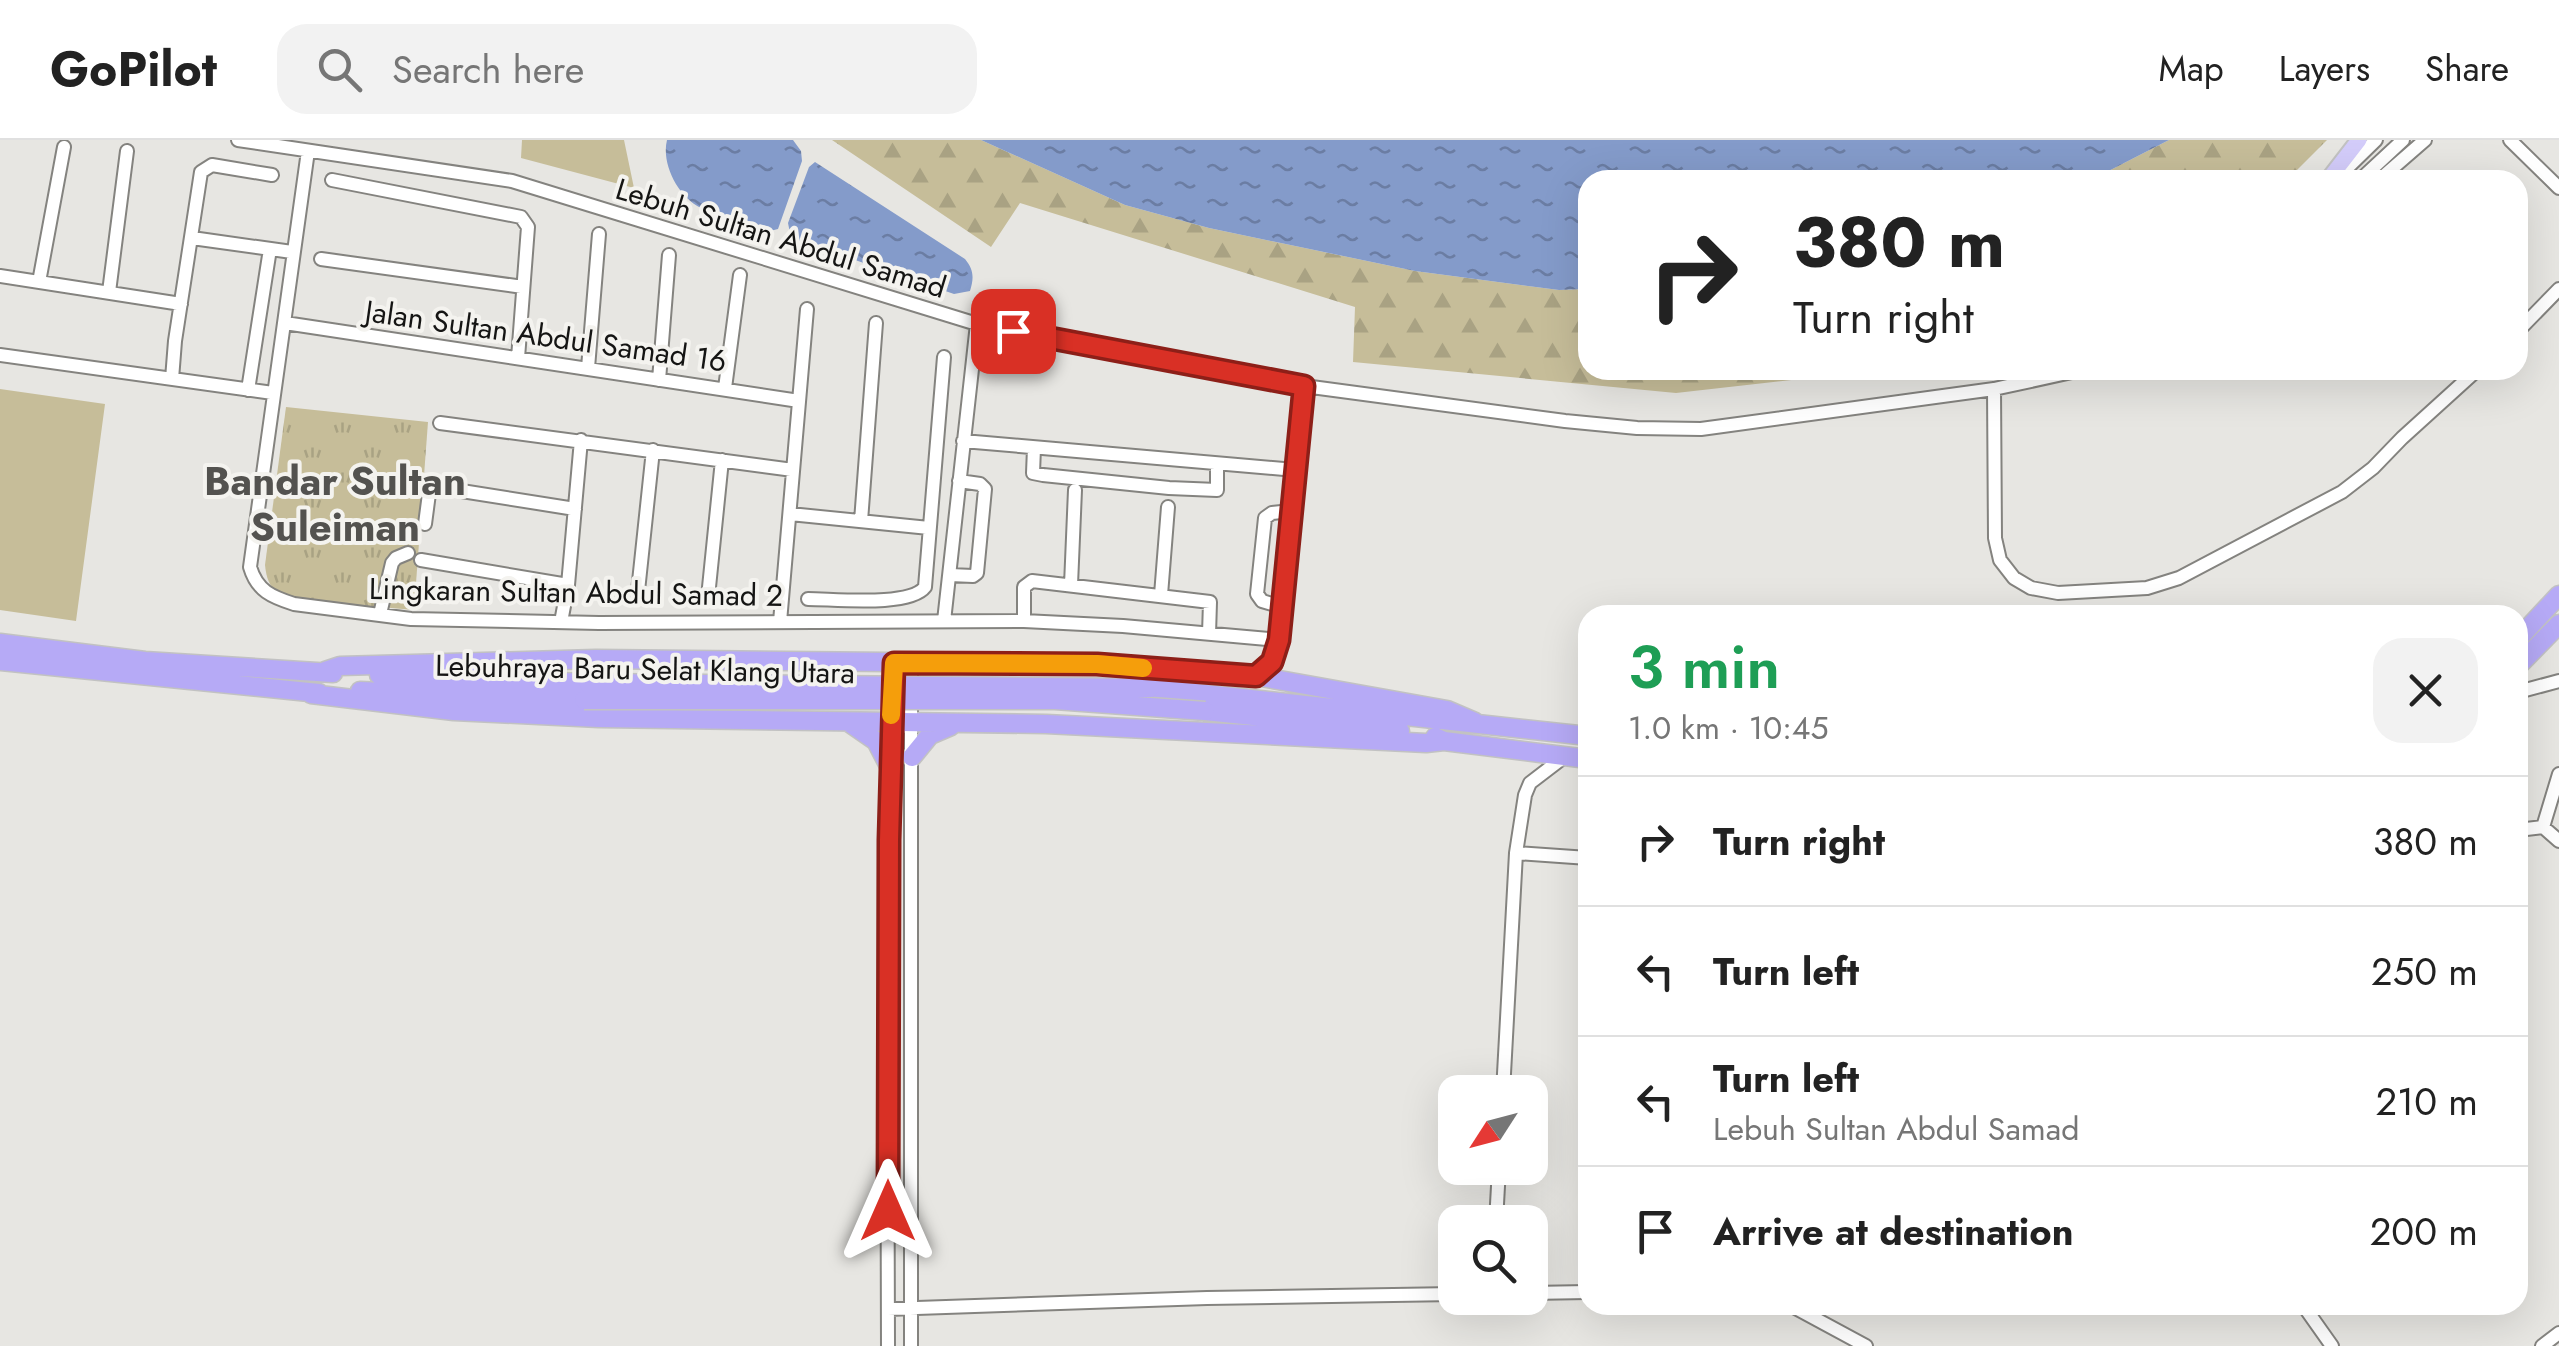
<!DOCTYPE html>
<meta charset="utf-8">
<style>
body{margin:0;font-family:Jost,sans-serif;background:#f2f2f2;color:#222;height:100vh;display:flex;flex-direction:column;font-size:38px;white-space:nowrap}
*{box-sizing:border-box;margin:0}
p{font-size:32px;color:#767676}
.icon{flex:none;width:55px;height:55px;fill:none;stroke:currentColor;stroke-width:2;stroke-linecap:round;stroke-linejoin:round}
.map{position:relative;flex:1;overflow:hidden}
.drawer{position:absolute;left:1578px;top:465px;width:950px;height:710px;display:flex;flex-direction:column;background:#fff;border-radius:30px;box-shadow:0 10px 40px #0002}
.drawer>*{flex:none}
.guide{position:absolute;left:1578px;top:30px;width:950px;height:210px;border-radius:30px;box-shadow:0 10px 40px #0002;background:#fff;color:#222;overflow:hidden}
.needle{width:65px;rotate:234deg}
.tools{position:absolute;left:1438px;top:935px;display:grid;gap:20px}
.tools a{display:grid;place-items:center;width:110px;height:110px;border-radius:20px;background:#fff;box-shadow:0 10px 40px #0002;font-size:50px}
.pin{position:absolute;display:grid;place-items:center;width:85px;height:85px;color:#fff;margin:-42px;border-radius:20px;box-shadow:0 5px 15px #0006}
.me{position:absolute;width:110px;margin:-55px;rotate:0deg;stroke-linejoin:round;filter:drop-shadow(0 0 8px #0008)}
.turn{display:flex;align-items:center;gap:35px;height:210px;padding:0 50px;font-size:45px}
.turn .icon{width:130px;height:130px;stroke-width:2.5}
.turn b{display:block;font-size:70px;line-height:85px}
.round{display:grid;place-items:center;flex:none;width:105px;height:105px;border-radius:30px;background:#f2f2f2}
.head{display:flex;align-items:center;justify-content:space-between;height:170px;padding:0 50px}
h1{font-size:60px;font-weight:600;line-height:75px;color:#1e9e55}
ul{padding:0;list-style:none}
li{display:flex;align-items:center;gap:30px;height:130px;padding:0 50px;border-top:2px solid #e0e0e0}
li div{flex:1}
li b{display:block;font-size:38px}
li em{font-style:normal}
header{display:flex;align-items:center;gap:60px;box-sizing:border-box;height:140px;padding:0 50px;background:#fff;border-bottom:2px solid #e0e0e0}
header strong{font-size:48px}
nav{display:flex;gap:55px;margin-inline-start:auto;font-size:35px}
.search{width:700px;height:90px;background:#f2f2f2;display:flex;align-items:center;gap:25px;box-sizing:border-box;padding:0 35px;border-radius:30px;color:#767676;font-size:38px}
.map>svg:first-child{display:block}
.grass{fill:url(#grass-tufts)}
.forest{fill:url(#forest-firs)}
.pitch{fill:#c6bd99}
.water{fill:url(#water-ripples)}
.lines{fill:none;stroke-linecap:round;stroke-linejoin:round}
.minor-casing{stroke:#84837f;stroke-width:16}
.major-casing{stroke:#c2c2c2;stroke-width:19}
.highway-casing{stroke:#c2c2c2;stroke-width:21}
.minor{stroke:#fff;stroke-width:12}
.major{stroke:#d3ccfa;stroke-width:15}
.highway{stroke:#b6aaf6;stroke-width:18}
.highway-bridge-casing{stroke:#c2c2c2;stroke-width:21;stroke-linecap:butt}
.highway-bridge{stroke:#b6aaf6;stroke-width:18}
.route-casing{stroke:#8d1f18;stroke-width:25}
.route{stroke:#d93025;stroke-width:18}
.slow{stroke:#f59e0b;stroke-width:18}
.labels{text-anchor:middle;dominant-baseline:central;stroke-width:8;stroke-linejoin:round;paint-order:stroke}
.street-label{font-size:30px;fill:#151514;stroke:#f4f3ef}
.district-label{font-size:40px;font-weight:bold;fill:#53524f;stroke:#f4f3ef}
</style>
<header>
<strong>GoPilot</strong>
<div class="search"><svg class="icon" aria-label="search" viewBox="0 0 24 24"><circle cx="10" cy="10" r="6"/><path d="M15 15l6 6"/></svg>Search here</div>
<nav><a>Map</a><a>Layers</a><a>Share</a></nav>
</header>
<div class="map">
<svg width="2559" height="1206" viewBox="0 0 2559 1206">
<defs>
<pattern id="grass-tufts" width="24" height="20" patternUnits="userSpaceOnUse" patternTransform="scale(2.5)"><rect width="24" height="20" fill="#c6bd99"/><path d="M3 7l-1-3M5 7V3M7 7l1-3M15 17l-1-3M17 17v-4M19 17l1-3" fill="none" stroke="#a9a283"/></pattern>
<pattern id="forest-firs" width="22" height="20" patternUnits="userSpaceOnUse" patternTransform="scale(2.5)"><rect width="22" height="20" fill="#c6bd99"/><path d="M5 1l3.5 6h-7zM16 11l3.5 6h-7z" fill="#a9a283"/></pattern>
<pattern id="water-ripples" width="26" height="14" patternUnits="userSpaceOnUse" patternTransform="scale(2.5)"><rect width="26" height="14" fill="#849bca"/><path d="M2 4q2-2 4 0t4 0M15 11q2-2 4 0t4 0" fill="none" stroke="#6b7da3"/></pattern>
</defs>
<rect width="100%" height="100%" fill="#e7e6e2"/>
<path class="grass" d="M286,267L428,282L414,470L289,459C272,451 267,444 265,425Z"/>
<path class="forest" d="M832,0H981L1125,65L1209,88L1415,131L1559,150L1587,149L1588,230H1881L1676,253L1353,222L1355,167L1020,63L991,107Z
M2169,0H2327L2287,40H2091Z"/>
<path class="pitch" d="M522,0H624L634,48L521,18Z
M0,249L105,264L76,481L0,470Z"/>
<path class="water" d="M667,0H793L801,11L802,21L778,89L770,91C748,83 722,78 701,68C678,57 661,24 667,0Z
M981,0H2169L2091,40H1588L1587,149L1559,150L1415,131L1209,88L1125,65Z
M815,22L965,119C974,130 974,138 970,151L954,154L791,98L788,83L809,27Z"/>
<g class="lines">
<g class="minor-casing">
<path id="minor" d="M238,0L512,41L977,184L1304,246L1565,281L1637,288L1701,289L1994,249L2081,230
M2510,0L2559,48
M308,11L250,427C257,451 272,457 294,464L411,479L599,483L1024,481L1123,486L1279,500
M332,40L521,77L528,87L518,218
M2335,40L2376,0
M2360,40L2403,0
M2379,40L2425,0
M192,98L292,112
M321,119L523,147
M0,136L181,164
M39,142L64,7
M109,152L127,11
M285,183L799,261
M2518,191L2559,149
M0,215L273,253
M588,228L599,94
M172,239L175,201L201,32L212,25L272,35
M659,240L669,115
M725,248L740,135
M1994,249L1995,398L2000,420L2014,438L2031,448L2058,453L2147,448L2179,438L2342,352L2373,328L2402,298L2477,230
M248,250L270,109
M440,283L793,330
M963,301L1295,330
M1034,308L1033,333L1043,335L1169,348L1217,350V324
M790,374L929,388
M861,381L876,183
M425,384L430,346L575,369
M421,420L568,445
M950,435L973,436L977,433L985,349L980,344L959,341
M1071,445L1075,350
M638,451L653,310
M1161,455L1168,367
M708,457L722,320
M808,459C835,459 910,467 925,447L944,217
M1282,467L1262,461L1257,454L1265,378L1272,373L1291,371
M380,474L392,423L396,418L408,413
M944,481L977,184
M1024,481V447L1032,441L1210,462L1209,494
M561,482L568,445L581,300
M780,482L807,169
M1256,536L1272,522L1279,500L1304,246
M2518,552L2559,541
M2559,634L2543,687L2559,701
M2518,690L2543,687
M1516,713L1588,718
M1503,952L1516,713L1525,655L1530,643L1564,617
M1496,1082L1499,1028
M1530,1153L1588,1152
M1790,1165L1866,1206
M2303,1165L2332,1206
M888,1169L1207,1158L1455,1154
M888,1206L887,855L894,523
M911,1206V523
M2542,1206L2559,1193"/>
</g>
<g class="major-casing">
<path id="major" d="M2328,40L2359,0"/>
</g>
<g class="highway-casing">
<path id="highway" d="M2518,499L2559,455
M0,503L145,521L333,533
M0,521L319,553
M2518,526L2559,484
M325,531L340,526L596,519L1097,524L1256,536L1447,570L1475,582
M379,535L588,543
M1150,548L1588,596
M360,551L584,560
M311,554L454,571L599,578L1046,584L1426,603L1444,601
M1205,571L1400,591
M850,583L876,601L890,628
M1435,597L1444,601L1588,619
M912,617L930,595L951,586"/>
</g>
<use href="#minor" class="minor"/>
<use href="#major" class="major"/>
<use href="#highway" class="highway"/>
<g class="highway-bridge-casing">
<path id="highway-bridge" d="M588,543L1150,548
M584,560H1055L1205,571"/>
</g>
<use href="#highway-bridge" class="highway-bridge"/>
</g>
<g class="lines">
<g class="route-casing">
<path id="route" d="M888,1071L889,700L894,523L1097,524L1256,536L1272,522L1279,500L1304,246L1013,191"/>
</g>
<use href="#route" class="route"/>
<path class="slow" d="M891,575L894,523L1097,524L1143,528"/>
</g>
<g class="labels">
<g class="street-label">
<text transform="translate(781 98) rotate(17)">Lebuh Sultan Abdul Samad</text>
<text transform="translate(546 196) rotate(8)">Jalan Sultan Abdul Samad 16</text>
<text transform="translate(576 452) rotate(1)">Lingkaran Sultan Abdul Samad 2</text>
<text transform="translate(645 529) rotate(1)">Lebuhraya Baru Selat Klang Utara</text>
</g>
<g class="district-label">
<text x="335" y="341">Bandar Sultan<tspan x="335" dy="46">Suleiman</tspan></text>
</g>
</g>
</svg>
<div class="tools">
<a><svg class="needle" viewBox="-14 -14 28 28"><path d="M0-13l5 13h-10z" fill="#e53935"/><path d="M0 13l5-13h-10z" fill="#767676"/></svg></a>
<a><svg class="icon" aria-label="search" viewBox="0 0 24 24"><circle cx="10" cy="10" r="6"/><path d="M15 15l6 6"/></svg></a>
</div>
<div class="pin" style="left:1013px;top:191px;background:#d93025"><svg class="icon" aria-label="arrive" viewBox="0 0 24 24"><path d="M6 21V4h12l-3 4 3 4H6"/></svg></div>
<svg class="me" style="left:888px;top:1071px" viewBox="-20 -20 40 40"><path d="M0-17L14 15 0 8-14 15z" fill="#d93025" stroke="#fff" stroke-width="4"/></svg>
<div class="guide">
<div class="turn"><svg class="icon" aria-label="right" viewBox="0 0 24 24"><path d="M7 20v-9h11M14 6l5 5-5 5"/></svg><div><b>380 m</b>Turn right</div></div>
</div>
<section class="drawer">
<div class="head"><div><h1>3 min</h1><p>1.0 km · 10:45</p></div><a class="round"><svg class="icon" aria-label="close" viewBox="0 0 24 24"><path d="M6 6l12 12M18 6L6 18"/></svg></a></div>
<ul>
<li><svg class="icon" aria-label="right" viewBox="0 0 24 24"><path d="M7 20v-9h11M14 6l5 5-5 5"/></svg><div><b>Turn right</b></div><em>380 m</em></li>
<li><svg class="icon" aria-label="left" viewBox="0 0 24 24"><path d="M17 20v-9H6M10 6l-5 5 5 5"/></svg><div><b>Turn left</b></div><em>250 m</em></li>
<li><svg class="icon" aria-label="left" viewBox="0 0 24 24"><path d="M17 20v-9H6M10 6l-5 5 5 5"/></svg><div><b>Turn left</b><p>Lebuh Sultan Abdul Samad</p></div><em>210 m</em></li>
<li><svg class="icon" aria-label="arrive" viewBox="0 0 24 24"><path d="M6 21V4h12l-3 4 3 4H6"/></svg><div><b>Arrive at destination</b></div><em>200 m</em></li>
</ul>
</section>
</div>
